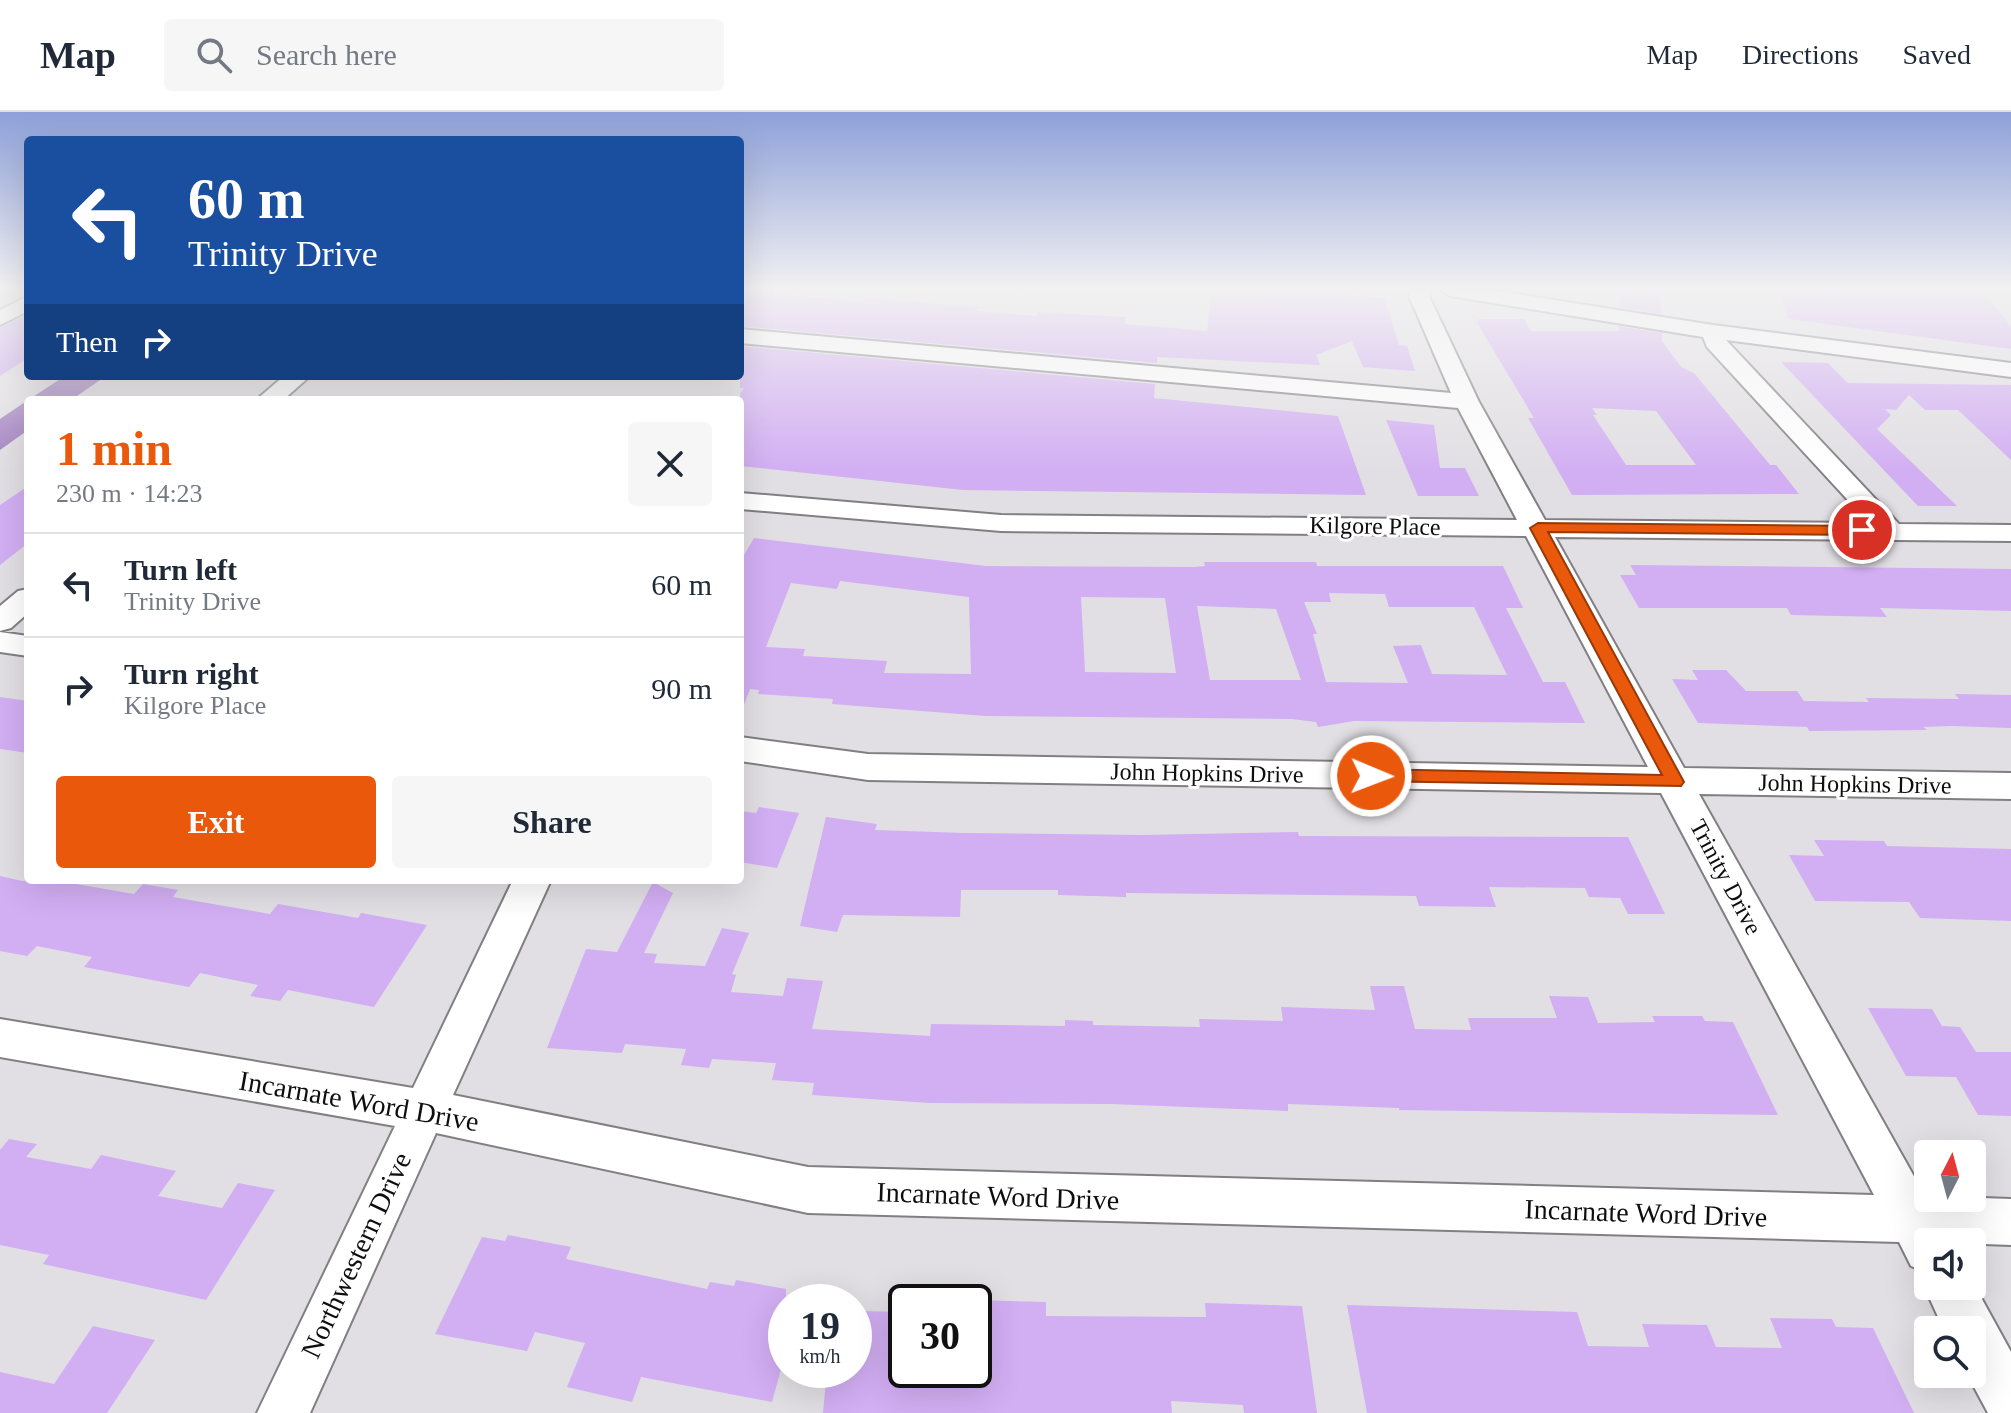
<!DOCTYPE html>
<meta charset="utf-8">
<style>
body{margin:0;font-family:"Times New Roman",serif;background:#f6f6f7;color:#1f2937;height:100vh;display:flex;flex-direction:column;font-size:30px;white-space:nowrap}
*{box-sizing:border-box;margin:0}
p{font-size:26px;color:#747a83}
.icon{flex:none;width:44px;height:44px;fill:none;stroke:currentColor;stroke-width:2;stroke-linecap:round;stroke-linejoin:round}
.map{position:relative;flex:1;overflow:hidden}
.panel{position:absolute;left:24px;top:284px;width:720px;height:488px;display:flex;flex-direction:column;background:#fff;border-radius:8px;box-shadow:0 8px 32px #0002}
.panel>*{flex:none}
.top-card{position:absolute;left:24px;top:24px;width:720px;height:244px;border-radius:8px;box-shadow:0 8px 32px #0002;background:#1a4fa0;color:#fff;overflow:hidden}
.needle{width:52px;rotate:6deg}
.tools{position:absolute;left:1914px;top:1028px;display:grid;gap:16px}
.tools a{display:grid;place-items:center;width:72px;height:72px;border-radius:8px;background:#fff;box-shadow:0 8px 32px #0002;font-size:40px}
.speed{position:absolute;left:768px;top:1172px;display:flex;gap:16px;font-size:40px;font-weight:700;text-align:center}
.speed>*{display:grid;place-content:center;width:104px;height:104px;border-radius:50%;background:#fff;box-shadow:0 8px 32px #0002;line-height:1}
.speed small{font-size:20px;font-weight:400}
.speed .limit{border:4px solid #111;border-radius:12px;background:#fff;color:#111}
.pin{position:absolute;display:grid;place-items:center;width:68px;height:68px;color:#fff;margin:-34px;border:4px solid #fff;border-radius:50%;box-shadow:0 2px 8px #0007}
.me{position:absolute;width:88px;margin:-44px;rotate:91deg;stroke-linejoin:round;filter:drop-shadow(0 0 6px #0008)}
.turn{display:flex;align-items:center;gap:28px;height:168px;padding:0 32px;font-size:36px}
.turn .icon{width:104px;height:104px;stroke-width:2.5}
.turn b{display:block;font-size:56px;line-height:68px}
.then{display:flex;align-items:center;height:76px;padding:0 32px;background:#0003;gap:16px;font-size:30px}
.round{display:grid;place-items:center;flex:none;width:84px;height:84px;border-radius:8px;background:#f6f6f7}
.summary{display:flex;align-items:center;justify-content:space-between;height:136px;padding:0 32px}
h1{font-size:48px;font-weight:700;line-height:60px;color:#ea580c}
.button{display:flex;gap:16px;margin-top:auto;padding:16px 32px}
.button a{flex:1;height:92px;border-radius:8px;background:#ea580c;color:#fff;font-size:32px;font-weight:700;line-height:92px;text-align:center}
.button a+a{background:#f6f6f7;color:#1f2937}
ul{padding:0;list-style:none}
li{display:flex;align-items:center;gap:24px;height:104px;padding:0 32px;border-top:2px solid #e0e1e3}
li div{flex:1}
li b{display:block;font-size:30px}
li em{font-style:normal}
header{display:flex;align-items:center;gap:48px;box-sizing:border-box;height:112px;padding:0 40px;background:#fff;border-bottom:2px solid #e0e1e3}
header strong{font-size:38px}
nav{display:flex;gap:44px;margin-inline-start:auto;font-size:28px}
.search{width:560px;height:72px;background:#f6f6f7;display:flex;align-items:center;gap:20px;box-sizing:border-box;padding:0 28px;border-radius:8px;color:#747a83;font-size:30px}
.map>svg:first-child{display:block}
.water{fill:#a481c3}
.building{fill:#d2aef3;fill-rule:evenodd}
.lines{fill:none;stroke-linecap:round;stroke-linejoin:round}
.street-casing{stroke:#807f82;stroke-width:4}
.street{fill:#fff;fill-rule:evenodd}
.route{fill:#ea580c;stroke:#983908;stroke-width:2}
.labels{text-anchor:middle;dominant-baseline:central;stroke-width:6;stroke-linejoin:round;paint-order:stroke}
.street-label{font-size:24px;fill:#0f0e0f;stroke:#fff}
.near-street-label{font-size:28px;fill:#0f0e0f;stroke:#fff}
</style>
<header>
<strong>Map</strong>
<div class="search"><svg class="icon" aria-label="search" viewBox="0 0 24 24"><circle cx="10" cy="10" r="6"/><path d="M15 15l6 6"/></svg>Search here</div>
<nav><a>Map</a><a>Directions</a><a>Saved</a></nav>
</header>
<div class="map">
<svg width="2011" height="1301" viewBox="0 0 2011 1301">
<rect width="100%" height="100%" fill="#e1dfe3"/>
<path class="water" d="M65,264H106L71,288H28Z
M28,288V318L0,338V307Z"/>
<path class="building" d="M740,178L862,190L864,186L978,195L976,199L1036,204L1038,200L1126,205L1124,212L1207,219L1212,178H1341V183L1384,185L1399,233L1407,234L1415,259L1363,255L1352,229L1316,243L1320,253L1157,245V251L740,214Z
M1620,178H1660L1661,202L1619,195Z
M1780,178L1834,183V178H1982L2011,214V237L1788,207Z
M28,202V246L0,264V216Z
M1478,207H1524L1531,219H1619V214L1662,221V229L1681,255L1694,261L1770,353H1776L1799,382L1572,383L1528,306H1534L1476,209H1479ZM1592,296L1656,299L1696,353H1626L1593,303H1597Z
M740,234L1155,272L1154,286L1338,304L1366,383L963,378L740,354V282L744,276H740Z
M1781,250L1828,251L1848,271L2011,273V348L1958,298H1925L1909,283L1896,298L1885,297L1891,303L1877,317L1957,394H1918Z
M1386,308L1434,313L1440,356H1465L1479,384H1418Z
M28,374V431L0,453V393Z
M754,426L986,454L1195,455L1205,454L1204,450H1316L1317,454H1503L1523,496H1506L1543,570H1565L1585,611L1354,609L1318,615L1316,610L1292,607L985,604L832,592L833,587L758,582L759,578L750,577L742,598H740V450ZM840,469L969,485L971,562L884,561L887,549L803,544L805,537L766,535L791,471L837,477ZM1329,481L1385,482L1389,495H1474L1507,563L1432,562L1421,533L1393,534L1408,571L1326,570L1313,522H1317L1304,490H1331ZM1081,485L1165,486L1176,561L1085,560ZM1197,494L1276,497L1301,568H1210Z
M1630,453L2011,457V499L1880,496L1887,505L1791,503L1787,496H1639L1620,463H1636Z
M1692,558H1726L1746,579H1797L1804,589L1869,590L1866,586L1959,587L1955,582L2011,583V616L1952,614L1923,615L1927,618L1809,619L1807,615L1698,611L1672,567L1698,568Z
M0,585L28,589V641L0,637Z
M759,695L799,701L777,756L740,750V699L756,701Z
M826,705L877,712L875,718L964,721L1142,723L1298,720L1299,724L1628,725L1665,802H1628L1620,786L1589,785L1585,776L1489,775L1496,795L1419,794L1416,784L1126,781V785L1058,783V778H961L960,805L843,803L837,820L800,814Z
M1814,728L1884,729L1887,734L2011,737V809L1920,806L1909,790L1815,789L1789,743L1824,744Z
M0,764L22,769L53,768L134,782L143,772L178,778L173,785L270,802L278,792L358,806L361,801L427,813L374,895L288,878L280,889L250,884L258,873L200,861L189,875L84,855L92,845L37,834L27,844L0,839Z
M653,770L673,781L644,841L657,842L654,851L705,854L722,816L749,821L732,862L736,863L731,880L783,884L787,866L823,869L812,917L930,924L931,912L1065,914V908L1093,909V913L1200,915L1199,907L1283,909L1281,895L1375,898L1370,874H1404L1415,917L1471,918L1468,906H1557L1549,884L1588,885L1598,911L1655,910L1652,904H1702L1705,909L1733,910L1778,1003L1399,998V996L1288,992V999L1110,992L929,991L812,983L814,971L772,968L776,951L712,947L709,956L681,953L686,937L625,932L622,941L547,936L586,837L617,840Z
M1868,896L1932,897L1942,914L1960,915L1976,940H2011V1004L1978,1003L1956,965L1906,964Z
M9,1027L37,1032L26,1045L91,1057L101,1043L176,1059L158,1084L222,1096L238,1071L275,1078L206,1188L43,1152L49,1143L0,1133V1038Z
M508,1123L571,1135L566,1147L707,1177L710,1170L734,1174L736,1168L786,1177V1239L772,1290L641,1265L632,1290L567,1275L585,1231L535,1220L527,1239L435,1222L482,1125L505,1129Z
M974,1188L1046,1190V1204L1206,1205L1205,1191L1302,1194L1317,1301H1244L1243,1293L1171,1289L1172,1301H823L827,1258H854V1206H859L860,1199L906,1200V1258H974Z
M1347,1193L1577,1200L1588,1234L1649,1235L1642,1212L1707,1213L1716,1235L1782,1236L1770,1206L1832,1207L1836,1215L1873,1216L1914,1301H1367Z
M93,1214L155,1228L107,1301H0V1260L54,1272Z"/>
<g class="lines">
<g class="street-casing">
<path id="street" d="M1411,178H1431L1429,184L1479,290L1545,408L1869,411L1707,235L1703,225L1450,184L1440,178H1491L1713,213L2011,251V265L1726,228L1899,412L2011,413V429L1555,425L1684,656L2011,661V687L1699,682L1925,1084L2011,1087V1133L1928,1130V1161L1911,1154L1899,1130L808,1101L436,1021L310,1301H257L395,1014L0,945V907L413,976L513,768H551L453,983L808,1055L1874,1083L1661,681L868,668L740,649V625L868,642L1648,655L1526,424L1001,419L740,397V381L1001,403L1517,408L1458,296L740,231V217L1451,281L1409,184Z
M28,184V199L0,213V198Z
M284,264H310L283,288H256Z
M28,477V501L11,516L0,519V494L18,479Z
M0,520L28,524V544L0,540Z
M1928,1163V1174H1972V1169L2011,1240V1301H1988L1967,1262H1972V1218H1944L1924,1174Z"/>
</g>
<use href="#street" class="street"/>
</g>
<linearGradient id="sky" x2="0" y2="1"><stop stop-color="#8da0d9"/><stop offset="0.49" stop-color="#f2f1f2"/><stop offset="1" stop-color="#f2f1f2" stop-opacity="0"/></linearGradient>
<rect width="2011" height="360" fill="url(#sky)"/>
<path class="route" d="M1538,411L1862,414L1869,418L1862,423L1548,420L1684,670L1681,674L1364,669L1362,664L1364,659L1371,657L1662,663L1530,416Z"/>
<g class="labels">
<g class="street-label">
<text transform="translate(1375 414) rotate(1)">Kilgore Place</text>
<text transform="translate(1207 661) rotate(1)">John Hopkins Drive</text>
<text transform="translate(1855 672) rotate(1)">John Hopkins Drive</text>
<text transform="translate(1726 765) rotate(62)">Trinity Drive</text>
</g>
<g class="near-street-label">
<text transform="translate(359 989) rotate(10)">Incarnate Word Drive</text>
<text transform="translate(998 1084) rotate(2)">Incarnate Word Drive</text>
<text transform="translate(1646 1101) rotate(2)">Incarnate Word Drive</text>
<text transform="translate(356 1143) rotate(-65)">Northwestern Drive</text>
</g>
</g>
</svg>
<div class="tools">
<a><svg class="needle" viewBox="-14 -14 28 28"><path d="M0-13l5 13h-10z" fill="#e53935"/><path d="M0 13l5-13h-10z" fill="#747a83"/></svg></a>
<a><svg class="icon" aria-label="sound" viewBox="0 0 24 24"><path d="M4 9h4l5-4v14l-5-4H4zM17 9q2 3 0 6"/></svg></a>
<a><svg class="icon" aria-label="search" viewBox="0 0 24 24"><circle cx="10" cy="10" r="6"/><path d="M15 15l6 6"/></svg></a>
</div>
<div class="speed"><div>19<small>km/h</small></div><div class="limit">30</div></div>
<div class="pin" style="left:1862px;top:418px;background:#d93025"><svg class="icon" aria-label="arrive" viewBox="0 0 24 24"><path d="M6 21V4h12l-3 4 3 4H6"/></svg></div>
<svg class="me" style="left:1371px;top:664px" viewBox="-20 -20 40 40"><circle r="17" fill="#ea580c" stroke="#fff" stroke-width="3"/><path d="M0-11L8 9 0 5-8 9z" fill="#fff"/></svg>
<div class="top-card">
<div class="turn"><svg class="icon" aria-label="left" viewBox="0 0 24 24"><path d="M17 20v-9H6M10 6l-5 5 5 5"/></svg><div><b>60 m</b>Trinity Drive</div></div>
<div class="then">Then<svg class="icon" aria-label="right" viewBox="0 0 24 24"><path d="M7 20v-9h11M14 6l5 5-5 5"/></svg></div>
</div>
<section class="panel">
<div class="summary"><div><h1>1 min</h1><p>230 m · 14:23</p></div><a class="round"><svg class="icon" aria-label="close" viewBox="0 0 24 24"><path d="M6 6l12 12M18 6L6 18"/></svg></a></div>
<ul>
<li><svg class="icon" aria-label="left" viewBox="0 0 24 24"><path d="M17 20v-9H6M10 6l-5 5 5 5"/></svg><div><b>Turn left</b><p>Trinity Drive</p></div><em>60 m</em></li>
<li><svg class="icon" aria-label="right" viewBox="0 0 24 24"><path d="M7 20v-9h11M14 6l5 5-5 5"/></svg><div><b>Turn right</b><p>Kilgore Place</p></div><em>90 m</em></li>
</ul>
<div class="button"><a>Exit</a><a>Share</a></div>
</section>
</div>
